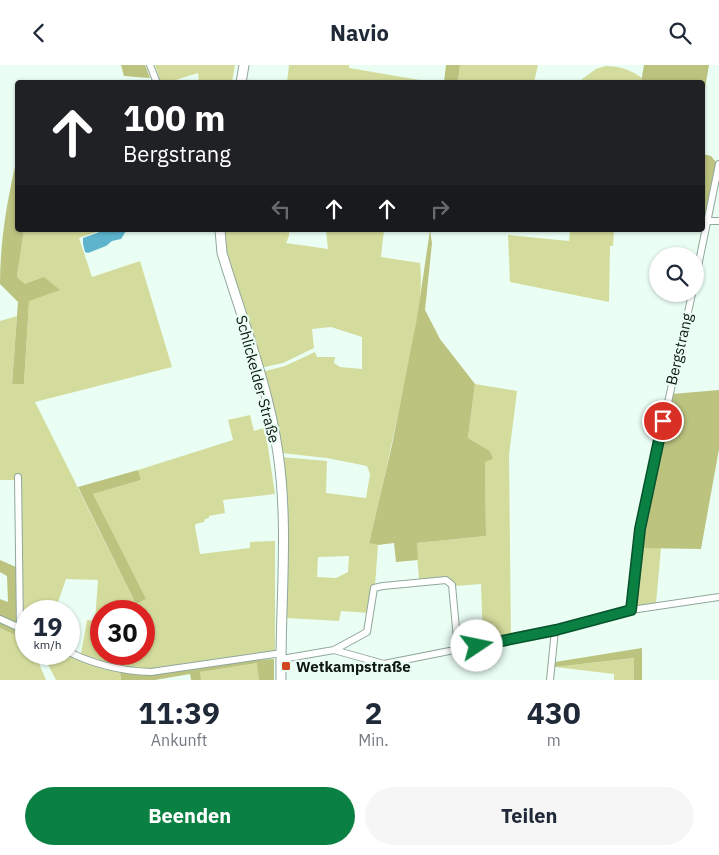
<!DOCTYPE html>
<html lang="de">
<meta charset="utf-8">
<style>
body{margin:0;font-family:"IBM Plex Sans",sans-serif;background:#f6f6f7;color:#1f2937;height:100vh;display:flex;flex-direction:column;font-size:19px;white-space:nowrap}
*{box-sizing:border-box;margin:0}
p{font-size:16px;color:#747a83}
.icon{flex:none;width:28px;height:28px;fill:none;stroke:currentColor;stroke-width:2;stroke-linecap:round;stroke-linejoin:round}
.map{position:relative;height:615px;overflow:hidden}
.drawer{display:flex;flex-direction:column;background:#fff;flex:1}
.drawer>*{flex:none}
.guide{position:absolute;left:15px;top:15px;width:690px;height:152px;border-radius:5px;box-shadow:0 1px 4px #0004;background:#202124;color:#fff;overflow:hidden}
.fabs{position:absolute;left:649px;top:182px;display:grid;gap:10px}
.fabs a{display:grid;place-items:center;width:55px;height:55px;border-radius:50%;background:#fff;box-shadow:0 1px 4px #0004;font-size:25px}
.speed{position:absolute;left:15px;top:535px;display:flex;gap:10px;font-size:25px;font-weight:700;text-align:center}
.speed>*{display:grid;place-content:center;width:65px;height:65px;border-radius:50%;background:#fff;box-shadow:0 1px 4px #0004;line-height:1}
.speed small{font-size:12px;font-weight:400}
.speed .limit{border:8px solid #d22;background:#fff;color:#111}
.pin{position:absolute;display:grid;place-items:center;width:42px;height:42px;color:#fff;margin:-21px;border:2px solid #fff;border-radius:50%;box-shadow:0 1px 5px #0007}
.me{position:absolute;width:55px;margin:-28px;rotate:79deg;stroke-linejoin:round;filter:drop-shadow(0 0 4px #0008)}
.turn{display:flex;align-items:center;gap:18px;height:105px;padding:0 25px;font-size:22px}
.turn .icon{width:65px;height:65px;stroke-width:2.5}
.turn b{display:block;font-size:35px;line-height:42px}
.lanes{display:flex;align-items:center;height:48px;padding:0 25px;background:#0003;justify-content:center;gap:25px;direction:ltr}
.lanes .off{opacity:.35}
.eta{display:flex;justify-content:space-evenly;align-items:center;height:85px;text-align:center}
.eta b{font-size:30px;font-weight:700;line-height:35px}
.cta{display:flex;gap:10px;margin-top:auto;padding:10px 25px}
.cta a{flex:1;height:58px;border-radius:30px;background:#0b8043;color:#fff;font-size:20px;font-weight:700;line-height:58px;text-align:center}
.cta a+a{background:#f6f6f7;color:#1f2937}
header{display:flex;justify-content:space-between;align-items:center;height:65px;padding:0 25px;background:#fff;font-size:22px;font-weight:700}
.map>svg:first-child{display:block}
.green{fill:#d4dc9d;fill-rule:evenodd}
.forest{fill:#bbc37f}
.water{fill:#5db4cc}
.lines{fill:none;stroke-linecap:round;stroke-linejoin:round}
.street-casing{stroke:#90a79c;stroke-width:8}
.secondary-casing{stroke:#90a79c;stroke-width:11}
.street{stroke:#fff;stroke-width:6}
.secondary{stroke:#fff;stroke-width:9}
.route-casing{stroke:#07532c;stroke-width:12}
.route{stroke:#0b8043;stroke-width:9}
.poi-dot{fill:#cf461f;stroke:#eafef4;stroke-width:2}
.labels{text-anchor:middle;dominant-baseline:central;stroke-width:4.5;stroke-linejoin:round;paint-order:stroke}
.street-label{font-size:15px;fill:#0e1713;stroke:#eafef4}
.poi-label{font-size:15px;font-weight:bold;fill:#0e1713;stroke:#eafef4;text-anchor:start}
</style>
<header><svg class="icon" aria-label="back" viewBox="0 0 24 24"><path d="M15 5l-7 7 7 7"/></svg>Navio<svg class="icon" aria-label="search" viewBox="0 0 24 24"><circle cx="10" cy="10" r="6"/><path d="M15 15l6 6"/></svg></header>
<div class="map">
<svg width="719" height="615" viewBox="0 0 719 615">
<rect width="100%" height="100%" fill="#eafef4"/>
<path class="green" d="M155,0H235L232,17H199L198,8L169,17L161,18Z
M289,0H349V3L420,15V17H287Z
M460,0H538L534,17L458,18Z
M606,1C620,1 631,5 642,13L641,17L586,18L581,15L596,4Z
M24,165H102L79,173L92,212L140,196L172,302L35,337L136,539L145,534L93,429L141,415L138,405L233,375L228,355L250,350L254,366L267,362L266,369L275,429L223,435L225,448L209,451V453L205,454L204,457L196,459L195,461L200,489L250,483V477L275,476V587L151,605L108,600L81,589L87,555L95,556L98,515L66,514L56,543L29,546L21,550L19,415H0V256L17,251L12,318L24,319L29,235L59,224L25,219L17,212ZM101,546H144V589H101Z
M222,165H289V171L286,178L328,184L326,165H384L381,192L420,198C424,234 414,270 407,306C395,364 383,421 369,477L378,480L375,521L369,548L341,546L339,556L287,553L286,440L281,392L327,396L326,428L366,433L370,409L367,401L327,393L281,388L261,307L285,301L315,287L317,292H335L334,298L340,302L362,304V272L331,262L312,264L314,283L283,298L260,303L224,187ZM349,491L348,507L336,513L317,512L318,492Z
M570,165H614L613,181H610L609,237L510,217L508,170L569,176Z
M475,319L517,326L509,390L511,572L483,578L481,519L455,521L454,518L447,512L419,514L416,478L486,471L485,396L492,394L490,386L468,373Z
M642,483H661L656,538L633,541Z
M0,563L26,575V589H35L46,615H0Z
M46,589H65L73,593L120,607L121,615H56L46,596Z
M635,593L634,615H614V609L555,602Z
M258,598L259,615H201L199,607Z"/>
<path class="forest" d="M121,0H145L150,13L124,11Z
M446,0H460L458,17H444Z
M644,0H709L703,35L702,18L641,17Z
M703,89L711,91L716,97L706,149H703Z
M17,101L18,165H24L17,212L25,219L44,212L60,225L29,236L24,319H12L18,237L0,219C0,181 6,140 15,102Z
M430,165L432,178L425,245L440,274L475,319L468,373L490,386L493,394L485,397L486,471L417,478L418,495L396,497L394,478L378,480L369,478L392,380L417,253Z
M719,325V384L701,484L642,483L643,462L672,329Z
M138,405L141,415L93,429L146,534L136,539L78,422Z
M0,495L18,503V556L26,568V575L0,563V534L8,537L7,511L0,507Z
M642,583V615H634V593L555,602V597Z
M257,593L258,595L274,594V615H259L257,598L200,607L201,615H191L190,609L155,615H121L120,607L153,608Z"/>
<path class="water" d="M105,165H129L126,166L121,174L112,176L106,181L88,188L85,187L83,179V173Z"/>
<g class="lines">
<g class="street-casing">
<path id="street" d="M150,0L157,18
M707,156H719
M695,216L719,99
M18,412L20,563L26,566
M631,545L719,532
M0,554L20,563
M334,585L367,567L374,523L383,521L446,515L452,520L458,585
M69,587C95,600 122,606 151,607L282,588
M282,594L334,585L384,599L555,565L631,545L640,464L692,229
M550,615L555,565"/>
</g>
<g class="secondary-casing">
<path id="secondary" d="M241,18L244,0
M220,165L222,188C242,254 268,319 278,388C289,463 280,540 281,615"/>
</g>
<use href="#street" class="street"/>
<use href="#secondary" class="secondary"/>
</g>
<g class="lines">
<g class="route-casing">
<path id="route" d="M477,581L556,565L631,545L640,464L663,356"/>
</g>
<use href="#route" class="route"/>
</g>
<rect class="poi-dot" x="281" y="596" width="10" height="10" rx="2.5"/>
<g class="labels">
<g class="street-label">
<text transform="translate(679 284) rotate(-77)">Bergstrang</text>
<text transform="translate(258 314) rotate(75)">Schlickelder Straße</text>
</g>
<g class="poi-label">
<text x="296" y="601">Wetkampstraße</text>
</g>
</g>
</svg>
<div class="fabs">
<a><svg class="icon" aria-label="search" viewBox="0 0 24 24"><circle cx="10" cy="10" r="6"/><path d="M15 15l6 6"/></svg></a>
</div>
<div class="speed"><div>19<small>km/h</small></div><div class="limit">30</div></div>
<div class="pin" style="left:663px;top:356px;background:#d93025"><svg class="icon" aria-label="arrive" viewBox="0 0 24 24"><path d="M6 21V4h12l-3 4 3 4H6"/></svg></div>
<svg class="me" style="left:477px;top:581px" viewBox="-20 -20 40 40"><circle r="19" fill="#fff"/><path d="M0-13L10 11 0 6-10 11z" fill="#0b8043"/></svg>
<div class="guide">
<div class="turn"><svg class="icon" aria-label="ahead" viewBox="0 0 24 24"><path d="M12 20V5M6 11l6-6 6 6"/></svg><div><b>100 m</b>Bergstrang</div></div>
<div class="lanes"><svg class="icon off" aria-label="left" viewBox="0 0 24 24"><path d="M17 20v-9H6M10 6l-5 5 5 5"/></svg><svg class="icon" aria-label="ahead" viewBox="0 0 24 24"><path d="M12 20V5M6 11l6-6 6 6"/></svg><svg class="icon" aria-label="ahead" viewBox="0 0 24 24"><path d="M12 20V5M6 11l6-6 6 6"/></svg><svg class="icon off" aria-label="right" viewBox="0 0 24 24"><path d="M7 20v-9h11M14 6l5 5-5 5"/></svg></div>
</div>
</div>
<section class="drawer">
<div class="eta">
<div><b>11:39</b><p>Ankunft</p></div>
<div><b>2</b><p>Min.</p></div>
<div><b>430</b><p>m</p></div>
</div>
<div class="cta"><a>Beenden</a><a>Teilen</a></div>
</section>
